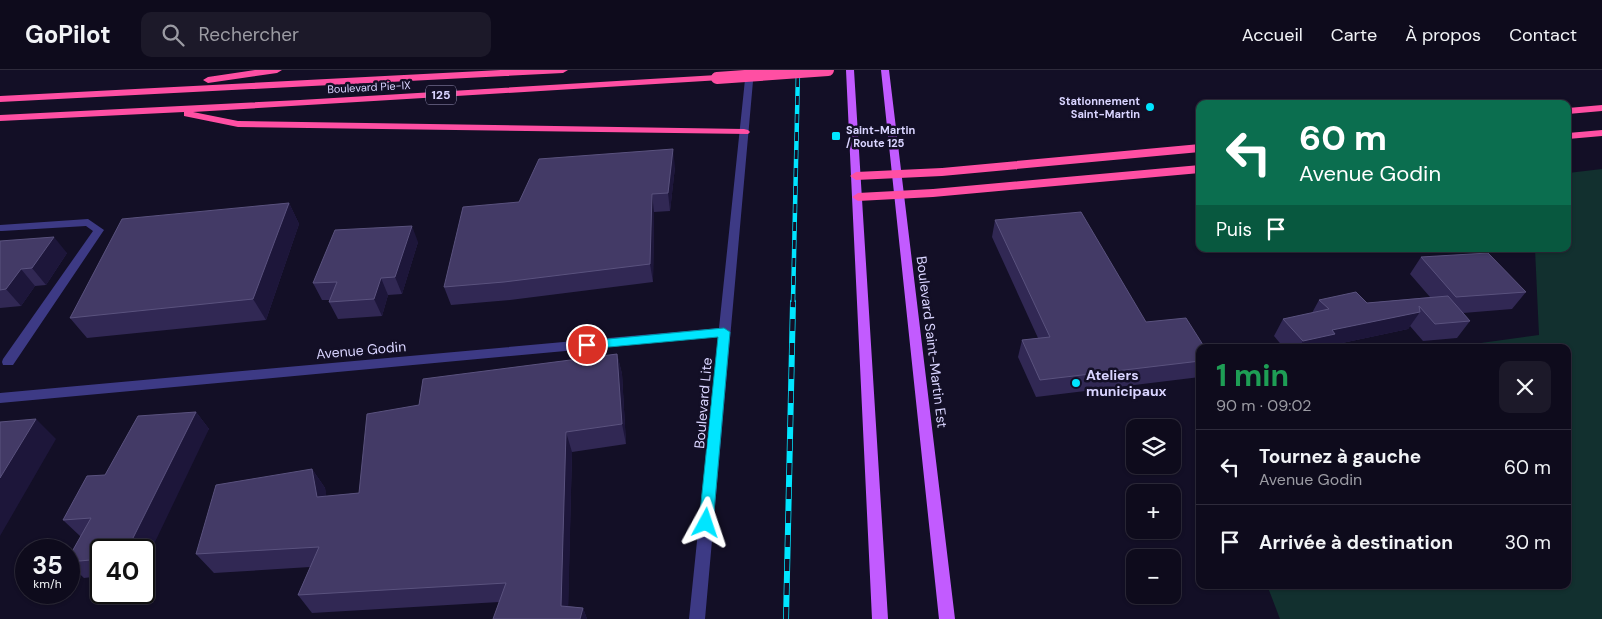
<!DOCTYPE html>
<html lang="fr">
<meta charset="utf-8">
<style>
body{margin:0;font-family:"DM Sans",sans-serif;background:#1c1929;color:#f1f3f6;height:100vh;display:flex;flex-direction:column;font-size:19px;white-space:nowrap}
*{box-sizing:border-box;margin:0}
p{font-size:16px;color:#9b9ba3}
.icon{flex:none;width:28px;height:28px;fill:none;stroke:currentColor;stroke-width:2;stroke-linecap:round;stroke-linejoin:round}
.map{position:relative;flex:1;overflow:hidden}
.panel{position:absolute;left:1196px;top:274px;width:375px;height:245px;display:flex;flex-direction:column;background:#0e0b1c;border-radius:10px;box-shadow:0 1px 4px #0004,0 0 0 1px #2e2b3b}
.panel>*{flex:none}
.top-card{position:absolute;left:1196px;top:30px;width:375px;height:152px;border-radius:10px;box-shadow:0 1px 4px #0004,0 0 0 1px #2e2b3b;background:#0b6e4f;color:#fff;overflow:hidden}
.buttons{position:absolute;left:1126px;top:349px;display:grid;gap:10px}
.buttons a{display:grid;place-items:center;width:55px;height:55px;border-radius:10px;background:#0e0b1c;box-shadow:0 1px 4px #0004,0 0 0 1px #2e2b3b;font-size:25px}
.speed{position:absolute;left:15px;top:469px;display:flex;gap:10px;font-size:25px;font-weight:700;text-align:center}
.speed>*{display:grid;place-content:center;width:65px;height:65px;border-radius:50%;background:#0e0b1c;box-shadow:0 1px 4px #0004,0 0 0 1px #2e2b3b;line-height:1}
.speed small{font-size:12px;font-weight:400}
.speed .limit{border:2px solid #111;border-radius:8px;background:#fff;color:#111}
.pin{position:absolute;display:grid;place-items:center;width:42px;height:42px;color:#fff;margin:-21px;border:2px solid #fff;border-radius:50%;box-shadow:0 1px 5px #0007}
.me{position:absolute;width:55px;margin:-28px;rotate:5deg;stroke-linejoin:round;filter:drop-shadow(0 0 4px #0008)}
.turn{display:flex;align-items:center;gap:18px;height:105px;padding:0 20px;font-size:22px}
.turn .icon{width:65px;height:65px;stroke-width:2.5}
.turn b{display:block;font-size:35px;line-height:42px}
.then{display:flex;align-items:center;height:48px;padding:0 20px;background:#0003;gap:10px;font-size:19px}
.round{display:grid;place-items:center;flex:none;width:52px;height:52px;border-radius:10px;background:#1c1929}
.head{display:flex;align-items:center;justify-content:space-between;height:85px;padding:0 20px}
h1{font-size:30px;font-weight:700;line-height:38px;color:#1e9e55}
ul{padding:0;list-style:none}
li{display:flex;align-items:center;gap:15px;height:75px;padding:0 20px;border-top:1px solid #2e2b3b}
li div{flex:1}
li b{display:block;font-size:19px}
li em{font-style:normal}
header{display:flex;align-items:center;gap:30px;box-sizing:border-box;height:70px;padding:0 25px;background:#0e0b1c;border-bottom:1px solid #2e2b3b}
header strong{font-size:24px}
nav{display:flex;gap:28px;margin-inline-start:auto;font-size:18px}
.search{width:350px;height:45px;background:#1c1929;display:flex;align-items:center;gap:12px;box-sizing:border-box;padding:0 18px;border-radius:10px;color:#9b9ba3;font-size:19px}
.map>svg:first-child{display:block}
.green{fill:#12302f}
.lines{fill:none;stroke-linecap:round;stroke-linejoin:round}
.minor{fill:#3d3a85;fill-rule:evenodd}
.major{fill:#c25bff;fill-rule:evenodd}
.highway{fill:#ff4fa3;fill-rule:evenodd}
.rail-far1-casing{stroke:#00e5ff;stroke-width:4.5}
.rail-casing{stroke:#00e5ff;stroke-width:6}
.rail-far1{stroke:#130f26;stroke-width:3;stroke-dasharray:9;stroke-linecap:butt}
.rail{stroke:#130f26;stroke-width:4.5;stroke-dasharray:12;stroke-linecap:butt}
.highway-bridge{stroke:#ff4fa3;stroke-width:12}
.wall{fill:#312854}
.shaded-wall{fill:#1d163a}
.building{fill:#433a66;stroke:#5a527e}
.route{fill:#00e5ff;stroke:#0095a6}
.poi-dot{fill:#00e5ff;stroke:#130f26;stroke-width:2}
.labels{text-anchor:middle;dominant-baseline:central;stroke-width:5;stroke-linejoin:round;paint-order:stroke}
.far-street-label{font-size:11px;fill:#d9d4ff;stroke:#130f26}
.far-poi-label{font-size:11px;font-weight:bold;fill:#d9d4ff;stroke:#130f26;text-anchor:end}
.shield{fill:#130f26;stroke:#9e99be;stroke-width:1}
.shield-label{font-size:12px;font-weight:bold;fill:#d9d4ff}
.street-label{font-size:14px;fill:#d9d4ff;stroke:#130f26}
.poi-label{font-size:14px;font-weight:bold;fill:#d9d4ff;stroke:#130f26;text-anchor:start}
</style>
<header>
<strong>GoPilot</strong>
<div class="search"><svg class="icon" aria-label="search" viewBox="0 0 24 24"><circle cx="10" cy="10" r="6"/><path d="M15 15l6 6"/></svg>Rechercher</div>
<nav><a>Accueil</a><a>Carte</a><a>À propos</a><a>Contact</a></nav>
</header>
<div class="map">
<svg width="1602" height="549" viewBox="0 0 1602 549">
<rect width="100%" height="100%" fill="#130f26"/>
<path class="green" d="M1602,99V549H1280L1267,515H1568V278L1452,277L1539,265L1535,179H1568V103Z"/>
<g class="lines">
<path class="minor" d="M746,0H754L705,549H689L718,267L0,333V323L719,258Z
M88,149L104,160L13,295H3L2,292L3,289L93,161L86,156L2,161H0V155Z"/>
<path class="major" d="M846,0H854L888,549H872Z
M881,0H889L955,549H939Z"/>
<path class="highway" d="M255,0H282L277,3L208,13L203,10L208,7Z
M501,0H568L563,3L0,32V26Z
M717,5L721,6L722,8L721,10L193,42L238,51L744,59L748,60L750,62L748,64L238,57L184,46V42L0,51V45L300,30Z
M1602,35V41L1568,44V38Z
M1602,60V66L1568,69V63Z
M1200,74V82L942,106L856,110L850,106L856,102L942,98Z
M1200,95V103L933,127L858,131L852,127L858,123L933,119Z"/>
<g class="rail-far1-casing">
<path id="rail-far1" d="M793,233L798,0"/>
</g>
<g class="rail-casing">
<path id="rail" d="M786,549L793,232"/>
</g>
<use href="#rail-far1" class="rail-far1"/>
<use href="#rail" class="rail"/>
<path class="highway-bridge" d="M717,8L828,0"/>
</g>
<path class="wall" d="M675,97L670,141L654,142L653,212L510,230L451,235L444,217L519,132Z
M289,133L299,154L266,250L87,268L70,248Z
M995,150L1146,252L1200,278V307L1036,327L1018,287L1022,270L1038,268L992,167Z
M0,171L67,183L46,215L35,216L21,236L0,238Z
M418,172L402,224L388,225L382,246L338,249L329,232V230H322L313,213Z
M1421,187L1526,222L1512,239L1463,243L1470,251L1457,268L1423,271L1410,256L1408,259L1328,276L1327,278H1284L1274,266L1283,249L1312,243L1319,230L1367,233L1430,227L1410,204Z
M617,284L622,304L626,374L572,382L568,536L583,538L587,549H493L499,532L312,543L298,525L310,497L214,503L196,484L312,399L325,418L326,426L359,423L419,335Z
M196,342L209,359L101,480V506L84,508L69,494V487L81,466H80L63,450L105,405Z"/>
<path class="shaded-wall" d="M673,79L675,97L670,141L668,123Z
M652,124L654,142L653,212L650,194Z
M289,133L299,154L266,250L253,229Z
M412,156L418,172L402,224L395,207Z
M54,167L67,183L46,215L32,198Z
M21,199L35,216L21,236L6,219Z
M381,208L388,225L382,246L374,229Z
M1420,242L1408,259L1328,276L1327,278H1299L1303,271L1332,260Z
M617,284L622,304L626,374L622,354Z
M196,342L209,359L144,495V480H127Z
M36,349L56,369L0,466V408Z
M566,362L572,382L568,549L561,536Z
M312,399L325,418L330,446L317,427Z
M583,538L587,549H580Z"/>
<path class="building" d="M673,79L668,123L652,124L650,194L504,212L444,217L463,137L519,132L539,89Z
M289,133L253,229L70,248L122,149Z
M1081,142L1146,252L1186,248L1205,278H1200V291L1040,310L1022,270L1050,267L995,150Z
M412,156L395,207L381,208L374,229L329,232L337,212L313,213L335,160Z
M54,167L32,198L21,199L6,219L0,220V171Z
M1488,183L1526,222L1456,227L1421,187Z
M1356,222L1367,233L1448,226L1470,251L1435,254L1419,236L1420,242L1332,260L1335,264L1303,271L1283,249L1329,239L1319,230Z
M617,284L622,354L566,362L561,536L583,538L580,549H493L506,513L298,525L319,477L196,484L216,415L312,399L317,427L359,423L367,344L419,335L423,309Z
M196,342L127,480H101V489L69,492V487L91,448L63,450L87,406L105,405L138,346Z
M36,349L0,408V352Z"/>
<path class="route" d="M724,258L730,262L713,453L711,457L706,459L701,457L699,453L718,267L587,279L582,275L587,271Z"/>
<g class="poi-dot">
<circle cx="1150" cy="37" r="5"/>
<rect x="831" y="61" width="10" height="10" rx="2.5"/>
<circle cx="1076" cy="313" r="5"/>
</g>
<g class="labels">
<g class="far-street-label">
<text transform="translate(369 17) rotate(-3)">Boulevard Pie-IX</text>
</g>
<g class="far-poi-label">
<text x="1140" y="31">Stationnement<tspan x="1140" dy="13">Saint-Martin</tspan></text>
<text x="846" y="60" text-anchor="start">Saint-Martin<tspan x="846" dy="13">/ Route 125</tspan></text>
</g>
<rect class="shield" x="426" y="15.5" width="30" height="19" rx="4"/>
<g class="shield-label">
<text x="441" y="25">125</text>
</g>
<g class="street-label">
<text transform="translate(932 272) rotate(83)">Boulevard Saint-Martin Est</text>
<text transform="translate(361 280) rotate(-5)">Avenue Godin</text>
<text transform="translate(703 333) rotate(-85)">Boulevard Lite</text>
</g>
<g class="poi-label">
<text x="1086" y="305">Ateliers<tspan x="1086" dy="16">municipaux</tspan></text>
</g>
</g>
</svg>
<div class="buttons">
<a><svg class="icon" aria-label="layers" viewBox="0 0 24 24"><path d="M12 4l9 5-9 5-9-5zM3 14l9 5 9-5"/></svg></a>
<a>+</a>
<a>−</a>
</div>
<div class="speed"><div>35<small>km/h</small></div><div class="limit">40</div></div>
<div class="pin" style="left:587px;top:275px;background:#d93025"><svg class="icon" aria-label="arrive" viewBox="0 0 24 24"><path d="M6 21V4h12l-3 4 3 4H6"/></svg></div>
<svg class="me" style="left:706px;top:453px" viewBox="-20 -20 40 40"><path d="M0-17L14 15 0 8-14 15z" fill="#00e5ff" stroke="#fff" stroke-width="4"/></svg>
<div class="top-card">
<div class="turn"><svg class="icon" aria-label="left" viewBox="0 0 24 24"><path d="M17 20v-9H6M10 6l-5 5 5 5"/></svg><div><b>60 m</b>Avenue Godin</div></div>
<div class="then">Puis<svg class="icon" aria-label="arrive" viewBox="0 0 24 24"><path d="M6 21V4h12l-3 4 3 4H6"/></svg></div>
</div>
<section class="panel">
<div class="head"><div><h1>1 min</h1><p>90 m · 09:02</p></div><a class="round"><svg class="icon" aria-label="close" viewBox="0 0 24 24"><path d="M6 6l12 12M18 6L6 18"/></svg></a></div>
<ul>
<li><svg class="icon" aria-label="left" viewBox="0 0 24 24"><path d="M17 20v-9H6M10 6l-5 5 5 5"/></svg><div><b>Tournez à gauche</b><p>Avenue Godin</p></div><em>60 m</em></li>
<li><svg class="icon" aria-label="arrive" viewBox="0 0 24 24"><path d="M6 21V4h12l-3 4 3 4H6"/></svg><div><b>Arrivée à destination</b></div><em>30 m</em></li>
</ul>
</section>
</div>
